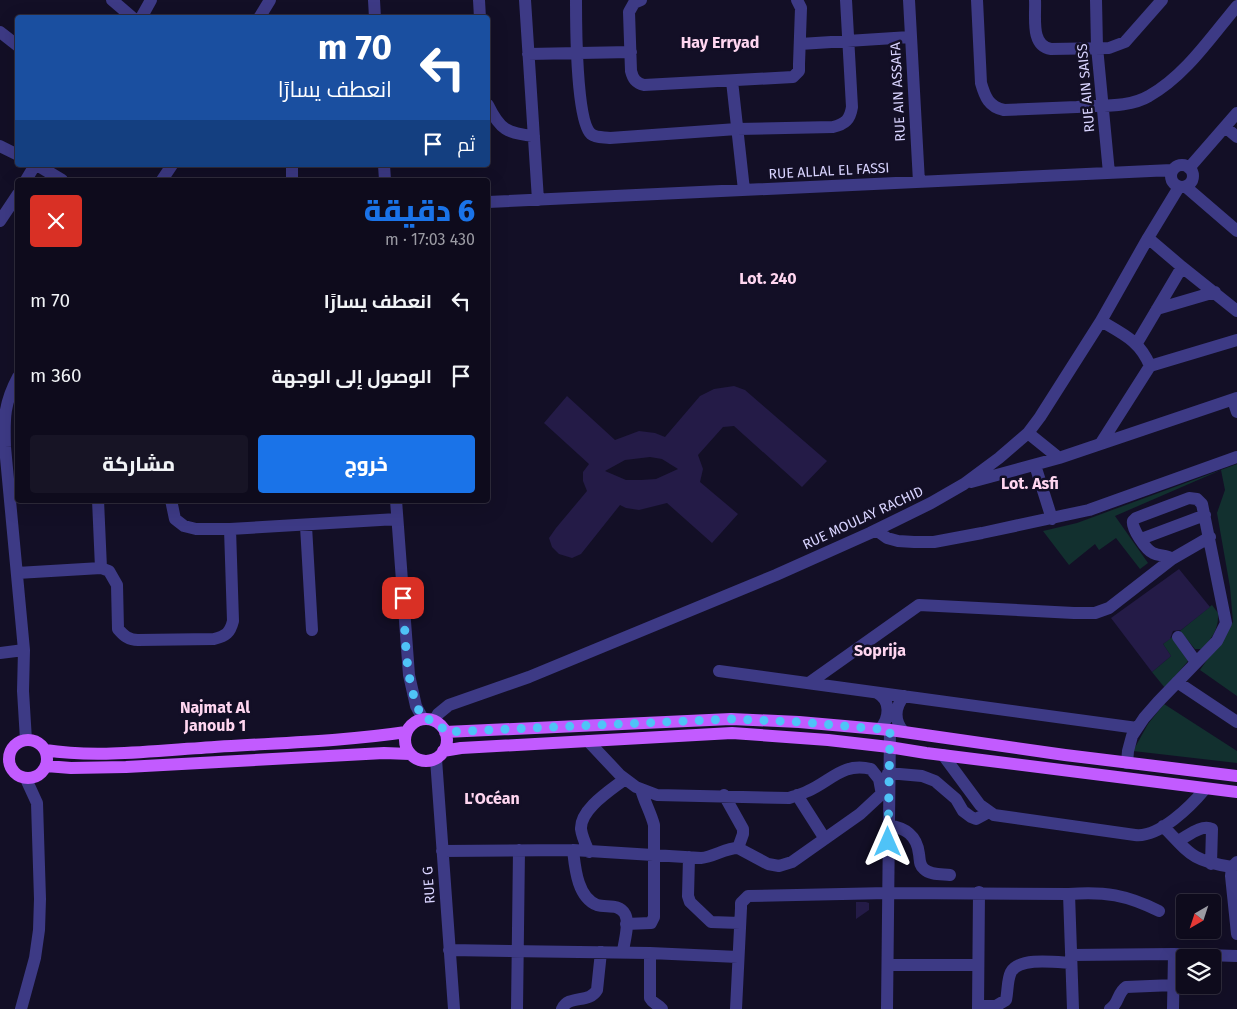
<!DOCTYPE html>
<html lang="ar">
<meta charset="utf-8">
<style>
body{margin:0;font-family:"Fira Sans",Cairo,sans-serif;background:#171425;color:#f1f3f6;direction:rtl;height:100vh;display:flex;flex-direction:column;font-size:19px;white-space:nowrap}
*{box-sizing:border-box;margin:0}
p{font-size:16px;color:#9b9ba3}
.icon{flex:none;width:28px;height:28px;fill:none;stroke:currentColor;stroke-width:2;stroke-linecap:round;stroke-linejoin:round}
.map{position:relative;flex:1;overflow:hidden;direction:ltr}
.details{position:absolute;left:15px;top:178px;width:475px;height:325px;display:flex;flex-direction:column;background:#0e0b1c;border-radius:5px;box-shadow:0 5px 20px #0002,0 0 0 1px #2e2b3b;direction:rtl}
.details>*{flex:none}
.hud{position:absolute;left:15px;top:15px;width:475px;height:152px;border-radius:5px;box-shadow:0 5px 20px #0002,0 0 0 1px #2e2b3b;direction:rtl;background:#1a4fa0;color:#fff;overflow:hidden}
.needle{width:32px;rotate:219deg}
.controls{position:absolute;left:1176px;top:894px;display:grid;gap:10px}
.controls a{display:grid;place-items:center;width:45px;height:45px;border-radius:5px;background:#0e0b1c;box-shadow:0 5px 20px #0002,0 0 0 1px #2e2b3b;font-size:25px}
.pin{position:absolute;display:grid;place-items:center;width:42px;height:42px;color:#fff;margin:-21px;border-radius:10px;box-shadow:0 2px 8px #0006}
.me{position:absolute;width:55px;margin:-28px;rotate:0deg;stroke-linejoin:round;filter:drop-shadow(0 0 4px #0008)}
.turn{display:flex;align-items:center;gap:18px;height:105px;padding:0 15px;font-size:22px}
.turn .icon{width:65px;height:65px;stroke-width:2.5}
.turn b{display:block;font-size:35px;line-height:42px}
.then{display:flex;align-items:center;height:48px;padding:0 15px;background:#0003;gap:10px;font-size:19px}
.round{display:grid;place-items:center;flex:none;width:52px;height:52px;border-radius:5px;background:#171425}
.headline{display:flex;align-items:center;justify-content:space-between;height:85px;padding:0 15px}
h1{font-size:30px;font-weight:800;line-height:38px;color:#1a73e8}
.cta{display:flex;gap:10px;margin-top:auto;padding:10px 15px}
.cta a{flex:1;height:58px;border-radius:5px;background:#1a73e8;color:#fff;font-size:20px;font-weight:800;line-height:58px;text-align:center}
.cta a+a{background:#171425;color:#f1f3f6}
ul{padding:0;list-style:none}
li{display:flex;align-items:center;gap:15px;height:75px;padding:0 15px}
li div{flex:1}
li b{display:block;font-size:19px}
li em{font-style:normal}
.map>svg:first-child{display:block}
.green{fill:#12302f}
.building{fill:#241b47;fill-rule:evenodd}
.lines{fill:none;stroke-linecap:round;stroke-linejoin:round}
.minor{stroke:#3d3a85;stroke-width:12}
.major{stroke:#c25bff;stroke-width:12}
.route{stroke:#4fc3f7;stroke-width:9;stroke-dasharray:0 16.2}
.labels{text-anchor:middle;dominant-baseline:central;stroke-width:5;stroke-linejoin:round;paint-order:stroke}
.street-label{font-size:14px;fill:#d9d4ff;stroke:#130f26}
.quarter-label{font-size:16px;font-weight:bold;fill:#ffd6f0;stroke:#130f26}
</style>
<div class="map">
<svg width="1237" height="1009" viewBox="0 0 1237 1009">
<rect width="100%" height="100%" fill="#130f26"/>
<path class="green" d="M1237,464V696L1200,670L1233,622L1230,587L1217,513L1225,490L1221,470L1115,516L1148,563L1140,569L1116,538L1099,550L1095,544L1069,565L1043,531L1077,523Z
M1212,605L1218,613C1219,629 1212,639 1201,649H1195L1180,631Z
M1172,637L1188,661L1165,688L1152,672L1171,656L1163,644Z
M1164,704L1237,751V763L1133,751L1148,724Z"/>
<path class="building" d="M734,386L745,390L827,461L802,487L734,426L723,427L698,455L703,469L700,482L738,514L712,543L667,503L639,510L626,508L620,505L581,554L572,558L559,554L552,547L549,538L556,528L587,491L583,481V472L589,464L544,423L567,396L615,440L639,431L655,433L665,437L700,396L714,389ZM650,457L662,459L678,469L656,479L641,480H626L605,471L625,460Z
M1179,569L1210,607L1181,630L1173,631L1170,639L1163,644L1171,656L1152,672L1111,618Z
M856,902H866L869,903V910L856,919Z"/>
<g class="lines">
<path class="minor" d="M112,0L133,18
M374,0L375,18
M479,0L480,18
M525,0L538,200
M576,0C576,22 576,121 591,134C596,138 603,137 610,138L737,129L833,127C845,124 850,120 852,107L846,0
M641,0L634,3L629,12L631,71C633,79 636,83 644,85L793,77L799,71V64L801,8L797,0
M909,0L919,182
M977,0L981,83C985,97 989,107 1004,110C1028,109 1053,108 1077,107C1099,105 1129,108 1149,96C1185,76 1211,37 1237,6
M1035,0C1036,16 1030,46 1051,49L1109,48L1125,42L1162,0
M1096,0L1097,47L1109,173
M141,18L151,0
M259,18L270,0
M0,32L18,46
M800,44L910,37
M528,54L631,52
M732,81L744,190
M488,105C500,130 507,133 534,136
M1225,127L1237,137
M0,146L18,155
M1171 176a11 11 0 1 1 22 0a11 11 0 1 1-22 0Z
M37,165L62,180
M292,165V180
M384,165L385,180
M1189,168L1237,113
M26,180L35,165
M162,180L172,165
M1186,187L1237,231
M488,202L1172,170
M0,221L18,194
M1148,238L1182,267
M1157,309L1215,292
M1137,343L1182,267L1237,311
M1150,366L1237,340
M18,377C4,403 4,418 5,447L24,650L23,691L26,740
M1233,400L1237,412
M1028,433L1059,458
M1101,443L1150,366C1140,341 1123,334 1101,321
M1035,465L1052,519
M971,482L1059,458L1237,398
M98,500L101,568
M171,500L175,519L184,526L196,529H230L397,519
M396,500L409,675L416,706L423,719
M306,526L312,630
M876,530L887,538L898,541L914,542H934L982,533L1089,510L1237,457
M1141,539L1205,515
M17,573L101,568L109,571L117,585L118,629C124,636 129,640 138,640L214,639C226,636 230,633 233,621L230,529
M1178,637L1196,662
M0,653L24,650
M719,671L1137,728
M1177,682L1237,722
M809,683L919,605L1074,613H1095L1109,608L1172,559L1210,537
M877,693C891,700 890,718 880,729
M434,721L438,714L449,705L529,677L776,575L870,533L931,503L964,484L999,458L1028,433L1040,417L1101,321L1148,238L1179,187
M903,731C894,720 895,707 904,696
M588,741L620,775L636,787L657,795L789,798C795,796 802,794 808,791C831,781 843,762 871,769L879,779L882,795
M943,755L980,805L994,815L1135,835C1159,838 1191,806 1205,789
M436,759L454,1009
M1127,763L1128,751L1132,736L1144,718L1158,702L1217,641L1226,623L1202,504L1197,499L1189,498L1136,518L1133,521C1131,528 1146,550 1153,553C1160,557 1166,554 1172,559
M888,773L922,776L935,781L956,799L963,811L971,817L976,819L989,812
M724,795L743,829V834L738,848
M797,795L825,839
M888,825C905,828 917,835 919,854C920,860 919,865 924,869C930,875 942,874 950,875
M1163,826C1190,854 1192,861 1232,867
M1178,841C1188,836 1201,824 1212,829L1211,864
M573,850C575,867 577,897 597,905C606,908 619,903 625,914C630,924 624,941 623,952
M442,851L573,850L701,858C714,857 725,848 738,848L768,864L779,866L792,862L860,814L888,788
M589,852C586,845 582,837 581,829C580,809 611,790 625,779
M689,857L688,896L690,902L711,922L740,923
M1237,862L1232,867L1231,876L1237,934
M1069,894C1104,891 1127,895 1159,911
M626,924L651,923L654,917V825C651,813 644,801 641,789
M449,950L650,953L738,957
M650,953V998C653,1004 658,1004 662,1009
M1071,955L1174,954L1237,956
M888,965H978
M978,1006H996L1006,1000C1008,991 1007,980 1011,972C1019,957 1055,962 1071,963
M21,1009L35,958L39,930L40,899L37,803L26,779
M517,1009L519,850
M562,1009C569,994 589,1004 597,990L601,952
M736,1009L741,908V903L748,896L888,893L1069,894L1073,1009
M887,1009L890,730
M978,1009L979,892
M1110,1009C1119,1004 1117,993 1126,987L1174,985
M1173,1009L1174,954"/>
<path class="major" d="M405 740a21 21 0 1 1 42 0a21 21 0 1 1-42 0Z
M445,732L731,719L799,722L890,730L1065,755L1237,776
M9 759a19 19 0 1 1 38 0a19 19 0 1 1-38 0Z
M45,750C96,758 149,751 201,748C269,743 339,742 406,732
M443,751L461,748L732,733L828,740L889,747L926,753L1237,792
M46,766L71,768L126,767L384,753L410,754"/>
</g>
<g class="lines">
<path class="route" d="M403,598C406,638 404,683 423,719C433,719 440,723 445,732L731,719L800,722L890,730L888,842"/>
</g>
<g class="labels">
<g class="street-label">
<text transform="translate(1086 88) rotate(-95)">RUE AIN SAISS</text>
<text transform="translate(898 92) rotate(-93)">RUE AIN ASSAFA</text>
<text transform="translate(829 171) rotate(-3)">RUE ALLAL EL FASSI</text>
<text transform="translate(863 518) rotate(-25)">RUE MOULAY RACHID</text>
<text transform="translate(429 885) rotate(-94)">RUE G</text>
</g>
<g class="quarter-label">
<text x="720" y="42">Hay Erryad</text>
<text x="768" y="278">Lot. 240</text>
<text x="1030" y="483">Lot. Asfi</text>
<text x="880" y="650">Soprija</text>
<text x="215" y="707">Najmat Al<tspan x="215" dy="18">Janoub 1</tspan></text>
<text x="492" y="798">L'Océan</text>
</g>
</g>
</svg>
<div class="controls">
<a><svg class="needle" viewBox="-14 -14 28 28"><path d="M0-13l5 13h-10z" fill="#e53935"/><path d="M0 13l5-13h-10z" fill="#9b9ba3"/></svg></a>
<a><svg class="icon" aria-label="layers" viewBox="0 0 24 24"><path d="M12 4l9 5-9 5-9-5zM3 14l9 5 9-5"/></svg></a>
</div>
<div class="pin" style="left:403px;top:598px;background:#d93025"><svg class="icon" aria-label="arrive" viewBox="0 0 24 24"><path d="M6 21V4h12l-3 4 3 4H6"/></svg></div>
<svg class="me" style="left:888px;top:842px" viewBox="-20 -20 40 40"><path d="M0-17L14 15 0 8-14 15z" fill="#4fc3f7" stroke="#fff" stroke-width="4"/></svg>
<div class="hud">
<div class="turn"><svg class="icon" aria-label="left" viewBox="0 0 24 24"><path d="M17 20v-9H6M10 6l-5 5 5 5"/></svg><div><b>70 m</b>انعطف يسارًا</div></div>
<div class="then">ثم<svg class="icon" aria-label="arrive" viewBox="0 0 24 24"><path d="M6 21V4h12l-3 4 3 4H6"/></svg></div>
</div>
<section class="details">
<div class="headline"><div><h1>6 دقيقة</h1><p>430 m · 17:03</p></div><a class="round" style="background:#d93025;color:#fff"><svg class="icon" aria-label="close" viewBox="0 0 24 24"><path d="M6 6l12 12M18 6L6 18"/></svg></a></div>
<ul>
<li><svg class="icon" aria-label="left" viewBox="0 0 24 24"><path d="M17 20v-9H6M10 6l-5 5 5 5"/></svg><div><b>انعطف يسارًا</b></div><em>70 m</em></li>
<li><svg class="icon" aria-label="arrive" viewBox="0 0 24 24"><path d="M6 21V4h12l-3 4 3 4H6"/></svg><div><b>الوصول إلى الوجهة</b></div><em>360 m</em></li>
</ul>
<div class="cta"><a>خروج</a><a>مشاركة</a></div>
</section>
</div>
